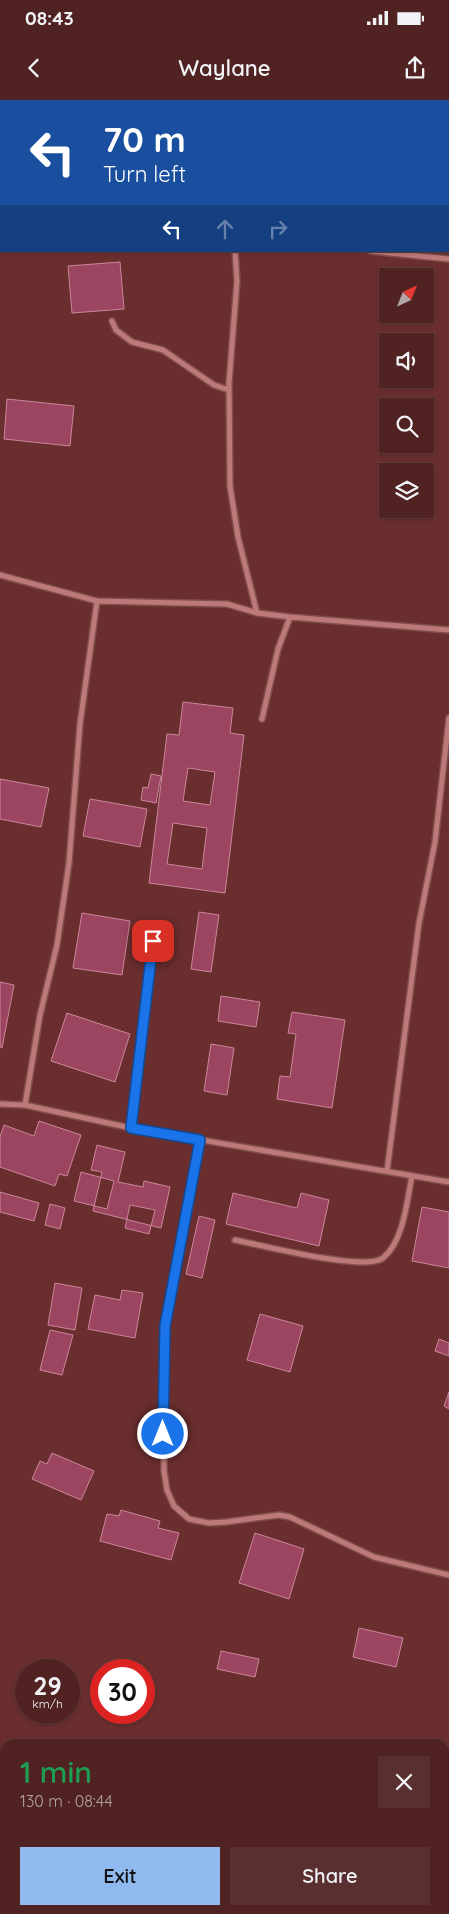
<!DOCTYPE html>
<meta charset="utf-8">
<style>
body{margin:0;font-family:Quicksand,sans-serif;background:#5a2f2f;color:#f1f3f6;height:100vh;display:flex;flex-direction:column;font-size:19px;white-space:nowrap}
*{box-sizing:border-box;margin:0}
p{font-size:16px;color:#b4a4a5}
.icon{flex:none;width:28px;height:28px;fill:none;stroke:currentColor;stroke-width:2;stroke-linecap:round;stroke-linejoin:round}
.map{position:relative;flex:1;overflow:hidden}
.sheet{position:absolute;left:0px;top:1639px;width:450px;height:176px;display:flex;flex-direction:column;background:#502222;border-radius:15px 15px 0 0;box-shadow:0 1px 4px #0004,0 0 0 1px #673f40}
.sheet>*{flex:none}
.guide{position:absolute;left:0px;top:0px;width:450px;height:152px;box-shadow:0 1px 4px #0004,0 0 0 1px #673f40;background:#1a4fa0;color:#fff;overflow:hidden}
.needle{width:32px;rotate:43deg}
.buttons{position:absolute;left:379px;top:168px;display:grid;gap:10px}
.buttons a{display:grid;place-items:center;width:55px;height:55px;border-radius:0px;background:#502222;box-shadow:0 1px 4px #0004,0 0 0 1px #673f40;font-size:25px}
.speed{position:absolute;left:15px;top:1559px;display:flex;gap:10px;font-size:25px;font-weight:700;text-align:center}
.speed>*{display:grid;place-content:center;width:65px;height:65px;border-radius:50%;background:#502222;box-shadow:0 1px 4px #0004,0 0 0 1px #673f40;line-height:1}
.speed small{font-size:12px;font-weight:400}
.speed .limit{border:8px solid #d22;background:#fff;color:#111}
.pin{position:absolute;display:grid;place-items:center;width:42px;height:42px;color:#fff;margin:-21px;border-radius:10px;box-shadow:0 2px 8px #0006}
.me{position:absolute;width:55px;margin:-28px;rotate:0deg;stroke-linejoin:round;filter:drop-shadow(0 0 4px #0008)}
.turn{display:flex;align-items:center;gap:18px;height:105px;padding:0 20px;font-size:22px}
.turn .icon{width:65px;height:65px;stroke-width:2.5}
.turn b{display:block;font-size:35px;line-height:42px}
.lanes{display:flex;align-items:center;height:48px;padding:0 20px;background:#0003;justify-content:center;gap:25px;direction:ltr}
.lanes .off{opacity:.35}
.round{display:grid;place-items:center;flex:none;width:52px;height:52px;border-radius:0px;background:#5a2f2f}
.summary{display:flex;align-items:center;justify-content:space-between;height:85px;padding:0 20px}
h1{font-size:30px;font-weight:600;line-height:38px;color:#1e9e55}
.primary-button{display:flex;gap:10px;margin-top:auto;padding:10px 20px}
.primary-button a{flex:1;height:58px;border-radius:0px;background:#90b9f0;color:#111;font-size:20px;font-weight:600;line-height:58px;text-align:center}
.primary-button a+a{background:#5a2f2f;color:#f1f3f6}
.status{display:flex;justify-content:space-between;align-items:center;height:35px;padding:0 25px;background:#502222;direction:ltr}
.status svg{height:14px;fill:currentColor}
header{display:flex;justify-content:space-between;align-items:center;height:65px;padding:0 20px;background:#502222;font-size:22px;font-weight:600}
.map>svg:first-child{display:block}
.building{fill:#9b4561;stroke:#cb879a;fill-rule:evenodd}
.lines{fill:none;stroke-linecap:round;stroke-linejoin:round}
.minor-casing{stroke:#804c4e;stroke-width:8}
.minor{stroke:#bd7977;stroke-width:5}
.route-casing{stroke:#114b97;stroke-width:12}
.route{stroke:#1a73e8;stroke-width:9}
</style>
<div class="status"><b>08:43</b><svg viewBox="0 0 49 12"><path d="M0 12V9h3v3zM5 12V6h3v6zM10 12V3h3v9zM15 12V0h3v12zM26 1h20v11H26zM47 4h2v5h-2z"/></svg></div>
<header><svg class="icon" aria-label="back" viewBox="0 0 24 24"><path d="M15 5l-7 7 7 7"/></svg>Waylane<svg class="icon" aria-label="share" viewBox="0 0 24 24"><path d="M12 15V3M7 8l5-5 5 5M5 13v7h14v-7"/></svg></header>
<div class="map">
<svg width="449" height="1814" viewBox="0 0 449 1814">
<rect width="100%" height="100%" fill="#6a2e2e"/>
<path class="building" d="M178,0H241L178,1Z
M120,162L124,209L72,213L68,166Z
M7,299L74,306L70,346L4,339Z
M183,602L233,608L230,633L244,635L225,793L149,783L167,634L179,635ZM188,668L215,672L210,705L183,701ZM173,723L207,728L202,769L167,764Z
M151,674L161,676L156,703L141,700L143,687L148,688Z
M0,679L49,688L41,727L0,719Z
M90,699L147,709L140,747L83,736Z
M199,812L219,815L211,872L191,869Z
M82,813L130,821L122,875L73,868Z
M0,882L14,885L2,948L0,947Z
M221,896L260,902L256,927L218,921Z
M292,912L345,920L332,1008L277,999L280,976L290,977L296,934L288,933Z
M67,913L130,934L115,982L51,961Z
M211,944L234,948L227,995L204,991Z
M39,1021L81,1035L67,1076L59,1074L55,1086L0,1067V1037L4,1025L34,1036Z
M97,1045L125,1052L118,1082L143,1087L144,1081L170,1087L161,1128L93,1111L102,1072L91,1070Z
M81,1072L114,1081L107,1109L74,1101Z
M0,1092L39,1103L34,1121L0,1112Z
M233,1093L297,1108L301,1093L329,1100L319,1146L226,1124Z
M50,1104L65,1108L60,1129L45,1125Z
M130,1105L155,1110L149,1134L125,1128Z
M422,1107L449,1112V1168L412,1161Z
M199,1116L215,1120L202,1178L186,1174Z
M55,1183L82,1188L75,1230L48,1225Z
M122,1190L143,1193L135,1238L88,1229L95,1195L120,1200Z
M260,1214L303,1226L290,1272L247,1260Z
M50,1230L73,1235L62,1275L40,1270Z
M439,1239L449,1243V1256L435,1251Z
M449,1292V1309L444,1306Z
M52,1353L94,1371L81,1400L32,1379L40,1361L47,1364Z
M121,1410L160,1421L158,1428L179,1433L171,1460L100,1441L107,1414L119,1416Z
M255,1433L304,1449L289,1499L239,1483Z
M359,1528L403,1538L396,1567L353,1557Z
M221,1551L259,1559L255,1577L217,1569Z"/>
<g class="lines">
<g class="minor-casing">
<path id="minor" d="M166,0L167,1
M0,120H1
M235,151L237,181L229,283L230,386L238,437L257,513
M370,151L449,159
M112,221L116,230L132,242L163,250L214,285L229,290
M0,475L97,501L227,504L257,513L290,517L449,530
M262,619L278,549L290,517
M0,1004L25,1005L131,1028L449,1082
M25,1005L40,915L57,845L69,763L80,624L97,501
M131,1028L153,841
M200,1040L164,1237V1371L167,1390L174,1406L189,1419L209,1423L226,1422L279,1415L290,1417L374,1457L449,1475
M387,1071L419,823L435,742L449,618
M235,1140C261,1145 365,1172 383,1158C404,1141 407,1100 412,1076"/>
</g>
<use href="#minor" class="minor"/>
</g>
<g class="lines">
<g class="route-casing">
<path id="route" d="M153,841L131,1028L200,1040L165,1226L163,1334"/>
</g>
<use href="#route" class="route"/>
</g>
</svg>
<div class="buttons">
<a><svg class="needle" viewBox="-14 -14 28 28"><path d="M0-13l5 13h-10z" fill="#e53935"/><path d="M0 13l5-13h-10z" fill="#b4a4a5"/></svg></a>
<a><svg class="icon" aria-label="sound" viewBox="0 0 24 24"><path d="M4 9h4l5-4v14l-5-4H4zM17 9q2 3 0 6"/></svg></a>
<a><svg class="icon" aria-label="search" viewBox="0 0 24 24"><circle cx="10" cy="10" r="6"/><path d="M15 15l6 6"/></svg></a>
<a><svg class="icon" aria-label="layers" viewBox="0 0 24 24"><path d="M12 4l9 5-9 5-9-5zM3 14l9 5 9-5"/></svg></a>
</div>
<div class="speed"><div>29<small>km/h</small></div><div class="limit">30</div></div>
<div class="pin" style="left:153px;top:841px;background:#d93025"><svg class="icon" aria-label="arrive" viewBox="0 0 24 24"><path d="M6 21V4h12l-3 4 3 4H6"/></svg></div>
<svg class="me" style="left:163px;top:1334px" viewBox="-20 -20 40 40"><circle r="17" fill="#1a73e8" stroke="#fff" stroke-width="3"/><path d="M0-11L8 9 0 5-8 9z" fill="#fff"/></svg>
<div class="guide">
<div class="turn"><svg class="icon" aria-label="left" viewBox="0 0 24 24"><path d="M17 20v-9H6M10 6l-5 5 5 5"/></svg><div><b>70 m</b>Turn left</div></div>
<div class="lanes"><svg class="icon" aria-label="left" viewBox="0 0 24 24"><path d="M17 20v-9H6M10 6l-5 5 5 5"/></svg><svg class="icon off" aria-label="ahead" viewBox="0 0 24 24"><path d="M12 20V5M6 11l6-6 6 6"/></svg><svg class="icon off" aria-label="right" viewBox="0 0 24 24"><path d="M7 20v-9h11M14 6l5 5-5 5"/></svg></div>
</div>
<section class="sheet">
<div class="summary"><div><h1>1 min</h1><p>130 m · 08:44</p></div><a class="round"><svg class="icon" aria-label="close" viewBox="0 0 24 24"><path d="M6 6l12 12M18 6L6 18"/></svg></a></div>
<div class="primary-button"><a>Exit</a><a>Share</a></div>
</section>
</div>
